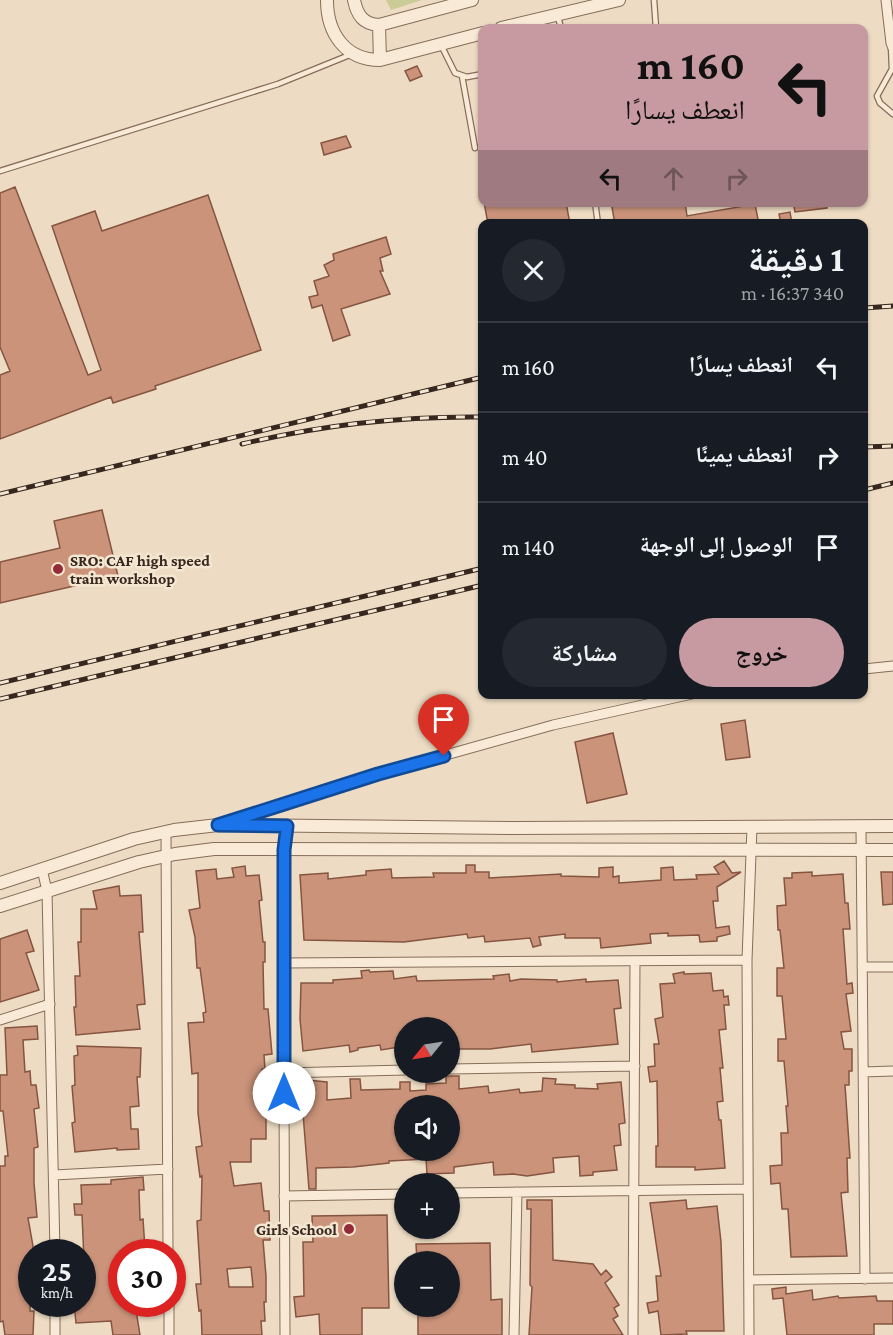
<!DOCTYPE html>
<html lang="ar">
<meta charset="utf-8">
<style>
body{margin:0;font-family:"Crimson Pro","Noto Naskh Arabic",serif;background:#242831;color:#f1f3f6;direction:rtl;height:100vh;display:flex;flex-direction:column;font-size:22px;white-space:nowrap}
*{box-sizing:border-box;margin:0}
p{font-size:20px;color:#9ea1a6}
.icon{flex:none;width:33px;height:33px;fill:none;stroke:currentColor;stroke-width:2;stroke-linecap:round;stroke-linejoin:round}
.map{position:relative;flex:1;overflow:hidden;direction:ltr}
.details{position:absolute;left:478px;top:219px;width:390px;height:480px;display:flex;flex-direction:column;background:#171b24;border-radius:12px;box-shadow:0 2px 4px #0004;direction:rtl}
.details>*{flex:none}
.guide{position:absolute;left:478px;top:24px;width:390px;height:183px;border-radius:12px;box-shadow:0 2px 4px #0004;direction:rtl;background:#c799a0;color:#111;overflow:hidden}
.needle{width:39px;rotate:240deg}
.tools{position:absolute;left:394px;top:1017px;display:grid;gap:12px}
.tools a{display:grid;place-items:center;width:66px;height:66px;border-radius:50%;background:#171b24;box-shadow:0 2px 4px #0004;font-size:30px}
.speed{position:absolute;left:18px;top:1239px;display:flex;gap:12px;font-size:30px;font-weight:700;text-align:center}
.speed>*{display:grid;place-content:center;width:78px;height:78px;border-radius:50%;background:#171b24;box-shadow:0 2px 4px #0004;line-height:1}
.speed small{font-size:15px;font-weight:400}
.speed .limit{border:9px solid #d22;background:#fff;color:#111}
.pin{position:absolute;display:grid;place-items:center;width:51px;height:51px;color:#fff;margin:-62px -26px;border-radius:50% 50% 50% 0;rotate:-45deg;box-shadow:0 0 6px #0007}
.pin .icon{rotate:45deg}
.me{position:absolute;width:66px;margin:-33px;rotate:0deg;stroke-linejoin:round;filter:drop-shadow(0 0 4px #0008)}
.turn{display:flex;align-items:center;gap:21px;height:126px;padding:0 24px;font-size:27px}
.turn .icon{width:78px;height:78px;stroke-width:2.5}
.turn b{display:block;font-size:42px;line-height:51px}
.lanes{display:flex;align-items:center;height:57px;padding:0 24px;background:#0003;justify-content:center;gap:30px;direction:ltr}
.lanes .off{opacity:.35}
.round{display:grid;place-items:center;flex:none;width:63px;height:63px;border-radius:32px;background:#242831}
.head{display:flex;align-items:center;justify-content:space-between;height:102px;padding:0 24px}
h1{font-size:36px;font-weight:700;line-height:45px}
.action{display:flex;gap:12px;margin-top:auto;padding:12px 24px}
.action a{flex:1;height:69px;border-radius:36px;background:#c799a0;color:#111;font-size:24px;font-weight:700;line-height:69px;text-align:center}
.action a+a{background:#242831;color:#f1f3f6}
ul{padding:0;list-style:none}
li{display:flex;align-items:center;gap:18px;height:90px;padding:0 24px;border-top:2px solid #363941}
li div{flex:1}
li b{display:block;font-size:22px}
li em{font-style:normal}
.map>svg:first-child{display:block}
.green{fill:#cacb97}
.building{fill:#ca937a;stroke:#855541;stroke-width:1.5;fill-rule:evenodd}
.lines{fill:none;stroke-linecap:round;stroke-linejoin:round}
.service-casing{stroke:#866d5a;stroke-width:7}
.minor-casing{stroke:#866d5a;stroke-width:11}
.tertiary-casing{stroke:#866d5a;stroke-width:14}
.service{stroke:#f8ead6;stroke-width:4.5}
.minor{stroke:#f8ead6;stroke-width:9}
.tertiary{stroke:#f8ead6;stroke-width:12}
.rail-casing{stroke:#37271e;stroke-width:5}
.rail{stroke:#f4e7d2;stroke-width:3;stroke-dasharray:9;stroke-linecap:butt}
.route-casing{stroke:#114b97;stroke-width:15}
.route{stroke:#1a73e8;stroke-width:10}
.poi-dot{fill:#942c37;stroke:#f4e7d2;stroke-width:2}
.labels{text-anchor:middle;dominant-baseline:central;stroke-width:5;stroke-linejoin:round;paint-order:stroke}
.poi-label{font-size:16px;font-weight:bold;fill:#37271e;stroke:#f4e7d2;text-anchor:start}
</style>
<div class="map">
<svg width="893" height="1335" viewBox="0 0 893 1335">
<rect width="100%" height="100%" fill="#eddcc3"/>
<path class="green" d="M386,0H422L391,10Z"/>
<path class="building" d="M417,66L422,76L410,81L405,71Z
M346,136L351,147L324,155L321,143Z
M15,187L88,375L101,370L52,226L95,211L102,231L208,195L261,350L155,386L156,389L113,403L111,397L0,439V375L10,371L0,347V193Z
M484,202H566L570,224H488Z
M611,202H685L687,216L755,204L759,224H615Z
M793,202H827V208L795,212Z
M790,212L792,224H781L779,214Z
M386,237L391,254L380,258L383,271H380L390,294L341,309L350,335L333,341L322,305L312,308L309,297L318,295L314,281L329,276L324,265L334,260L333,254Z
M102,510L118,576L0,603V562L60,548L54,521Z
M745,720L750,757L726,760L721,724Z
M613,733L627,794L587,803L575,742Z
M724,861L732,873L741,872L717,887L718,901H713L716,928L729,926L730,934L717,937V941L700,942L699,935L668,936V933L650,934L651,943L601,948L600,938H565V934L539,937L541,945L533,947L530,938L485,942L484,936L468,938L467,934L404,942L304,940L300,875L328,873V879L366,875V871L391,869L392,878L434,877L433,873H466V865H475V872H489V878L561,874V876L599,877V868L613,867V877L619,876V883L661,880V868L673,867L674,880L697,879L696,875L719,874L714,867Z
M245,866L246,876L259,875L262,900L259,901L263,942H265V962H263L264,1009H268L272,1054L264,1055L265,1069H262L261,1091H266V1139H251V1162H230L234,1186L261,1183L264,1211H269L270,1240H263L266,1276V1302H264L265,1321H261L262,1335H202L201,1310L199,1311L196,1284H201L197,1221L201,1220L202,1176L200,1177L196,1147L202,1146L198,1113V1073L192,1074L188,1023L204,1022L203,1013L206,1012L200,968H197L195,937L189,910L200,908L196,871L216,869L217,879L234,877L232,868ZM251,1267L253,1287H229L227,1269Z
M812,872V876L843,874L845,903H848L850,929H843L847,984L852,983L853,993L846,994L851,1031L841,1032L844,1049H852V1071H849V1085H845L850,1158H847L848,1192L841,1193L847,1256L791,1257L788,1209H782L780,1183L771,1184L770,1166L782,1165L781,1133H788L786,1106H788L784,1061H778V1039H786L782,996H777V968H784L780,930H778L777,906L786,905L784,878H792V873Z
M881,872H893V904L883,905Z
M119,886L120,896L141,895L143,932H139L145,1004L137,1005L140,1029L76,1035L74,1007H76L75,976H80L78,942H81V909H97L93,891Z
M27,930L34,951L26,953L39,990L0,1002V939Z
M369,970L370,972L393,971L394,979L416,976L417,981L494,979L493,976L509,974L510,981L521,979L557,980V982L586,979V982L618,980L621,1008L614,1009L618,1044L532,1052L531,1044L490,1049H450V1028H422V1025H408V1028H405V1046L381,1050L380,1045L358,1048V1050L350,1052L349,1045L303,1051L300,1019L301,983H333V980L362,978L361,971Z
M684,972V974L711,973L713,991L723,990L724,997L728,996L729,1005H724L726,1029L719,1030L723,1068H720L723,1101L717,1102L719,1120H721L725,1168L695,1170V1167H656V1146H658L657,1081L650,1082L648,1067L655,1066L654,1044H659L655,1019L663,1017L660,984L675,983L673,974Z
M37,1026L38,1039L23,1040L25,1072L30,1071L31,1085H36L39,1108L34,1109L38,1147L34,1148V1183L37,1217L28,1218L33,1246L30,1311H34L33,1335H5L3,1321L0,1322V1166H5V1156H8L3,1111H0V1075H7L5,1028Z
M77,1046L141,1048L140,1077H137L139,1106L130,1107L131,1129H138L139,1149L117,1150V1148L75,1152L72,1123L75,1122L72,1086L75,1085L74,1056L78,1055Z
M446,1076H459V1089L488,1086L489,1093L519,1089L520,1093L542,1091L543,1078L556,1079L555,1084L575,1085V1088L598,1089L597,1084L621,1082L625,1123L619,1124L621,1145L614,1146L617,1170L593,1172V1175L580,1176L579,1156L553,1158L554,1172L527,1176L513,1174L494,1175L493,1162L454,1167V1173L427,1174L426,1159L389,1161V1163L353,1167L316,1168V1189H309L301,1088L296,1087L297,1079L327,1082V1100L351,1098L350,1079H360L361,1090L400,1089V1082H410V1091L426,1090V1084L446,1083ZM405,1106H450V1150H405Z
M143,1177L144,1190H139L140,1220L143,1219L145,1249L122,1250V1304H135L140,1335H113L111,1321L76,1323L74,1304H82L84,1260L82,1215H75L74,1204H82L81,1185L111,1184V1180Z
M527,1200H552L553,1260L593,1264L601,1275L606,1270L612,1277L605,1283L619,1305L614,1308L618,1316L613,1319L623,1335H529L532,1287L530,1285L531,1209H527Z
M686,1200L687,1209L717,1206L721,1242L724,1331H686L687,1334L661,1335L658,1311L649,1313L647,1303L658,1301L656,1276H661L650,1203Z
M387,1215L389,1308H362V1335H320L319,1314L296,1317L294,1297L304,1296L303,1242H313L312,1216Z
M490,1243L491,1300L502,1299V1335H418V1306H450V1262H417L416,1244Z
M786,1287V1294L812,1290L813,1300L838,1296L839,1298L876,1296L877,1301H893V1324H874V1335H787L783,1298L773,1299L772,1289Z"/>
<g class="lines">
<g class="service-casing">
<path id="service" d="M654,0L656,28
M558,17L561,28
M441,45L455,73L467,77L483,74
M891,46L892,69L877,96L880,103L893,114
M462,76L475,148
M0,171L278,84L352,54
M595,202L598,224"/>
</g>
<g class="minor-casing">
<path id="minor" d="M886,0L891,43L893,48
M864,669L893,666
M226,822L378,774L553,725L692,694
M861,827L865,1279
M166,832L168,1252
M42,869L47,891L55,1252
M284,963L747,960
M862,967H893
M0,1020L50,1004
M450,1069L635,1066
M863,1072L893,1071
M284,1073L405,1070
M54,1175L168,1169
M450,1193L748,1189
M284,1196L405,1194
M749,1280L893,1278
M55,1304V1335
M169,1304V1335
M285,1335L283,850L287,826
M514,1335L517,1192
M633,1335L635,961
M749,1335L747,960L752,827"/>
</g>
<g class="tertiary-casing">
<path id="tertiary" d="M327,0C327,33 345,60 380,60L483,33
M354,0C357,15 363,24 379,25L472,0
M379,25L380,60
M501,28L619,0
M0,883L134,839L174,830L218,825L515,828L893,826
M0,906L139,862L175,854L214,849L893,850"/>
</g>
<use href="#service" class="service"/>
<use href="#minor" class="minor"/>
<use href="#tertiary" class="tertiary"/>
<g class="rail-casing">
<path id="rail" d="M864,308L893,306
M242,444C321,425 402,416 483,417
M864,447L893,446
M864,490L893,483
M0,494L483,377
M0,683L483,568
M0,699L483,585"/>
</g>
<use href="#rail" class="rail"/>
</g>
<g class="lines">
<g class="route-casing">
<path id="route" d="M284,1093V850L287,826L218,825L378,774L444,756"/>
</g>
<use href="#route" class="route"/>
</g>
<g class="poi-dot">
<circle cx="58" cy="569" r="6"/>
<circle cx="349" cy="1229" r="6"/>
</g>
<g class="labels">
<g class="poi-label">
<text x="70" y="560">SRO: CAF high speed<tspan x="70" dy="18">train workshop</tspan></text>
<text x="337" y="1229" text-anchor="end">Girls School</text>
</g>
</g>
</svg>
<div class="tools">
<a><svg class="needle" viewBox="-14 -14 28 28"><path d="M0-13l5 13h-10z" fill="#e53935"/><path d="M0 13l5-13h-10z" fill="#9ea1a6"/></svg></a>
<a><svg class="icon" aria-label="sound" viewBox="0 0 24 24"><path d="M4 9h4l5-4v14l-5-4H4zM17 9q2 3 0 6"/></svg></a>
<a>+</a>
<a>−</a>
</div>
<div class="speed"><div>25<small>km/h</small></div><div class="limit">30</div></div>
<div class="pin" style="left:444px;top:756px;background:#d93025"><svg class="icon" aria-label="arrive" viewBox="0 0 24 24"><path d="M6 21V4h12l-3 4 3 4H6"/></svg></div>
<svg class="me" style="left:284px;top:1093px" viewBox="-20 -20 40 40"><circle r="19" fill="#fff"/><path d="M0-13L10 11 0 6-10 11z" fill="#1a73e8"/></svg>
<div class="guide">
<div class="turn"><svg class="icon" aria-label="left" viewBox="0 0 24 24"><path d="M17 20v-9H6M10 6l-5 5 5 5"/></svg><div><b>160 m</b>انعطف يسارًا</div></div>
<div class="lanes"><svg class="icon" aria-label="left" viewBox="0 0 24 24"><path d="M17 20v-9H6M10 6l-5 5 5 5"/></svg><svg class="icon off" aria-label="ahead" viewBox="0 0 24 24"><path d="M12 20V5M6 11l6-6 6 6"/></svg><svg class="icon off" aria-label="right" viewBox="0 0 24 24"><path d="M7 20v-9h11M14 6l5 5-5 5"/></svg></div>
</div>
<section class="details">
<div class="head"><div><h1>1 دقيقة</h1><p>340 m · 16:37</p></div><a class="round"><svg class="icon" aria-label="close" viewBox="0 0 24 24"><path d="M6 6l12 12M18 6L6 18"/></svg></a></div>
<ul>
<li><svg class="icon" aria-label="left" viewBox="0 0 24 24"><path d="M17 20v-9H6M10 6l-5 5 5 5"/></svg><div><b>انعطف يسارًا</b></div><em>160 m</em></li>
<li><svg class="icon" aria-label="right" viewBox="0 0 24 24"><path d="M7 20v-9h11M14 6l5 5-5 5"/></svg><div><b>انعطف يمينًا</b></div><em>40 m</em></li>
<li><svg class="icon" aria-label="arrive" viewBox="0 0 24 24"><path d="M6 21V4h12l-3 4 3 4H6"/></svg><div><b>الوصول إلى الوجهة</b></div><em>140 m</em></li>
</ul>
<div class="action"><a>خروج</a><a>مشاركة</a></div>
</section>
</div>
